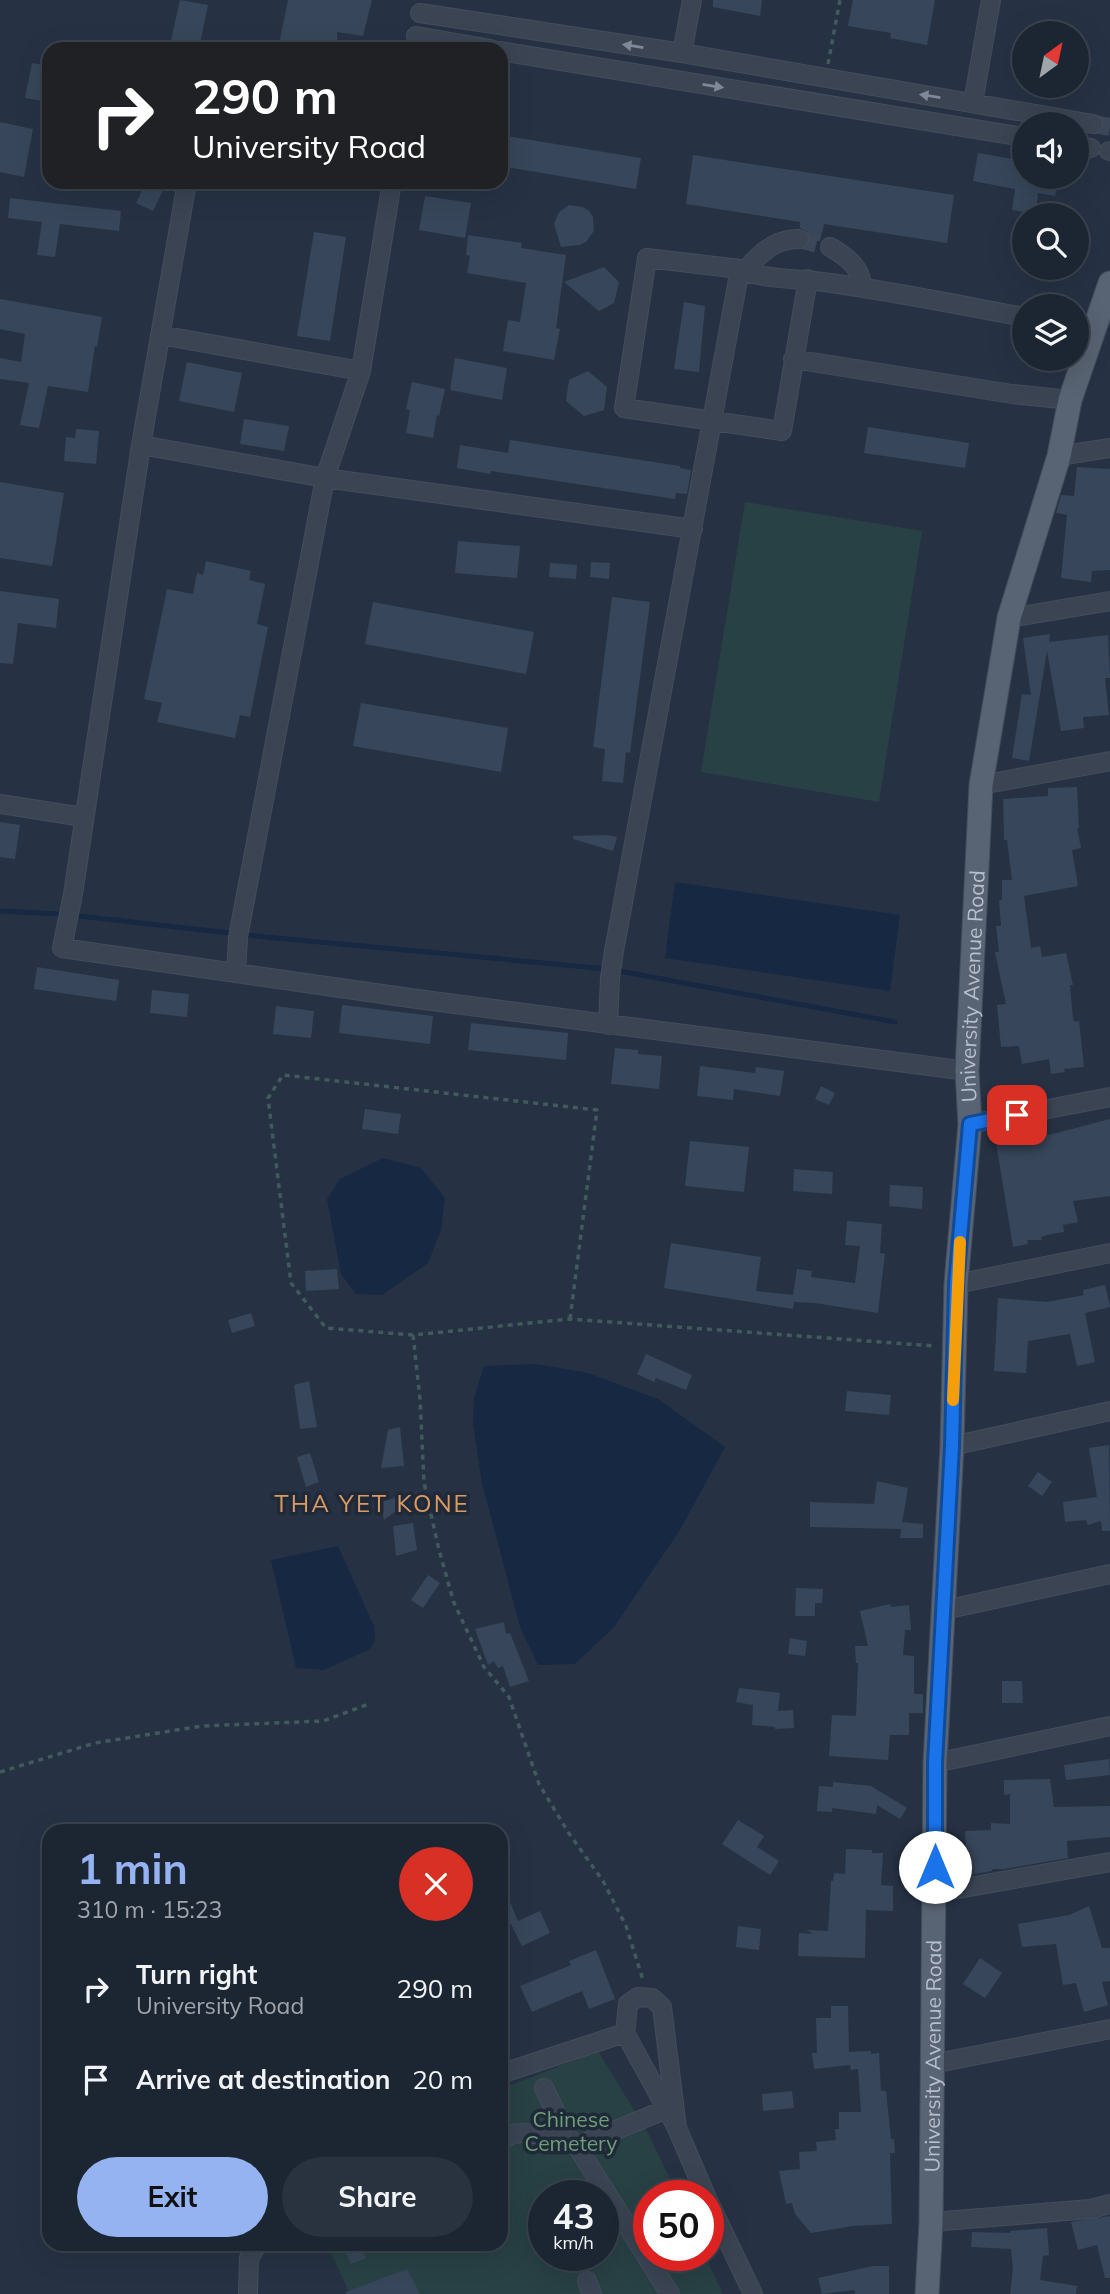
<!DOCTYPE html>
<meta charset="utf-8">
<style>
body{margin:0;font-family:Mulish,sans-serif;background:#29323f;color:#f1f3f6;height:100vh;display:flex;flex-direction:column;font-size:26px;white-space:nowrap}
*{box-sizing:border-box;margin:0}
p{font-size:23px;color:#a0a5ac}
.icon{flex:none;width:38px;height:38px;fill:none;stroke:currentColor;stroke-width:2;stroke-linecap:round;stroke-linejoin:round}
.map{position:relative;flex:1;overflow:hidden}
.drawer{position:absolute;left:42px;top:1824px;width:466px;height:427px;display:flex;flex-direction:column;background:#1c2633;border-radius:21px;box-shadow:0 7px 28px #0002,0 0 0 2px #3a434e}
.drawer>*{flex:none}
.guide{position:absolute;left:42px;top:42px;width:466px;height:147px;border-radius:21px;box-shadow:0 7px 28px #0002,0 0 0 2px #3a434e;background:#202124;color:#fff;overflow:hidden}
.needle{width:46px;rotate:33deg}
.controls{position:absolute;left:1012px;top:21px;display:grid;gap:14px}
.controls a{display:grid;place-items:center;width:77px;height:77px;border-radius:50%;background:#1c2633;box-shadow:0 7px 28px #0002,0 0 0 2px #3a434e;font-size:35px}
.speed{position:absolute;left:528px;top:2180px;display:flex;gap:14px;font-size:35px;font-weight:700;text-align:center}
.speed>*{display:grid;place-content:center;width:91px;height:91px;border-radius:50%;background:#1c2633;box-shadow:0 7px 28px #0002,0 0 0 2px #3a434e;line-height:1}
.speed small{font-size:18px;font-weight:400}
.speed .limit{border:10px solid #d22;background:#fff;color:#111}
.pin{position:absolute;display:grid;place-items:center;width:60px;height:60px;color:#fff;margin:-30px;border-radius:14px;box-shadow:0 4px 10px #0006}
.me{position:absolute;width:77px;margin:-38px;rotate:0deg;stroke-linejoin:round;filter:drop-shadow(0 0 5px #0008)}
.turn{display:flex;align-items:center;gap:24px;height:147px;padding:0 35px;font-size:32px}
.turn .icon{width:91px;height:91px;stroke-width:2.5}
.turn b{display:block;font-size:49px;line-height:60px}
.round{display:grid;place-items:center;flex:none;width:74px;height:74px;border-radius:37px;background:#29323f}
.headline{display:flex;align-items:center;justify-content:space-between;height:119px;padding:0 35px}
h1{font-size:42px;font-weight:700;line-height:52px;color:#95b2f1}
.primary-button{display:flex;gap:14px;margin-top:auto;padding:14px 35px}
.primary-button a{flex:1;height:80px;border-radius:42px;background:#95b2f1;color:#111;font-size:28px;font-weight:700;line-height:80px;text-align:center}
.primary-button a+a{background:#29323f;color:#f1f3f6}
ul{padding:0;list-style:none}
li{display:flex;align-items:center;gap:21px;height:91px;padding:0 35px}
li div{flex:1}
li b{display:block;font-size:26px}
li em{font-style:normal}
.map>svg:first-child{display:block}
.green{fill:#284144;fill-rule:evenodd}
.water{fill:#172843}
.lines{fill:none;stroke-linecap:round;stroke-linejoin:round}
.stream{stroke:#172843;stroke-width:5}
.building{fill:#37465a}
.minor-tunnel{stroke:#3c4759;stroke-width:18;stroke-dasharray:18 9;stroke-linecap:butt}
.minor-casing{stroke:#444d5c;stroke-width:20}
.major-casing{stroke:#444d5c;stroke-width:25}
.path{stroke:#415a5c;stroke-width:3.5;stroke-dasharray:5 5;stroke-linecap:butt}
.minor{stroke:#3a4453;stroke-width:18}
.major{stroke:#586373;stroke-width:23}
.oneway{fill:#7f8896}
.route-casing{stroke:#114b97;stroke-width:18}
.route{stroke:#1a73e8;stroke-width:12}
.slow{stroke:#f59e0b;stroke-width:12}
.labels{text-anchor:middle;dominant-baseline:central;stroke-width:7;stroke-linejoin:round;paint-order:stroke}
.street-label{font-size:21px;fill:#b7bfcd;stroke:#1f2938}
.park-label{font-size:21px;fill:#6e9f7a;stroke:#1f2938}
.quarter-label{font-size:24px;letter-spacing:2px;fill:#db9a65;stroke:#1f2938}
</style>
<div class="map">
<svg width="1110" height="2294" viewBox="0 0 1110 2294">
<rect width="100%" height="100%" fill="#263244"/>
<path class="green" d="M745,502L922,531L879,802L701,772Z
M598,2051L648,2133L678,2196H649V2256H705L723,2294H350L327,2244H500L501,2089ZM544,2196H604V2256H544Z"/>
<path class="water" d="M675,882L900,915L890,991L665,958Z
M383,1158L421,1168L445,1198L441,1230L428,1263L382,1295L356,1294L341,1274L327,1199L340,1179Z
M537,1364L588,1373L658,1399L725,1447L680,1530L614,1627L575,1664L538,1665L520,1627L482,1483L473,1424L474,1398L484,1366Z
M338,1546L374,1626L375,1641L370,1649L324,1670L296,1668L271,1560Z"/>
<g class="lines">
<path class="stream" d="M0,911L61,914L266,937L608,969L895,1022"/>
</g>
<path class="building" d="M180,0L208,5L199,49H169Z
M288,0H372L363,36L337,32L338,49H282L280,39Z
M713,0H762L760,16L713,7Z
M853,0H935L927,45L890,38L891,33L848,26Z
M32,63L49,66V102L25,98Z
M0,122L33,129L24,177L0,172Z
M500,135L641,158L636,189L500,166Z
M978,153L1024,161V177H1059L1055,196L1038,193L1036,214L1012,210L1015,189L973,181Z
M693,155L954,195L947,243L824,224L820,241L810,240L808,232L800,228V222L686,204Z
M146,182H167L153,211L136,203Z
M425,196L471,203L465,238L419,230Z
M10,198L121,211L119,231L60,224L55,257L37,255L42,222L8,218Z
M569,205L583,207L589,211L593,217L594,231L586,242L579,245L561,247L554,224L559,212Z
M314,232L346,237L330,341L297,336Z
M468,235L522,243L521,248L566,255L556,328L560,329L554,360L503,351L508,320L520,322L526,283L467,273L470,256L466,255Z
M604,267L619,282L614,303L599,311L564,282Z
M0,299L102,317L97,347L95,346L88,392L48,386L39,428L20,425L29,383L0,379V358L21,362L25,334L0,329Z
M684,302L705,306L699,372L674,369Z
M455,358L507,368L502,400L450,390Z
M187,362L242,373L234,412L179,401Z
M588,371L607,387L604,410L584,416L566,401L569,380Z
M412,382L445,389L439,416L437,415L433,438L406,433L410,410L406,409Z
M244,419L289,426L284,451L240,444Z
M868,427L969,443L965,468L864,453Z
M76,429L99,431L96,464L64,461L66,437L75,438Z
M510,440L680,466V468L691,470L687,494L676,493L675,499L491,471L490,474L457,468L460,445L508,453Z
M1077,467L1110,469V570L1092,571L1091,582L1061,578L1067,515L1056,513L1061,495L1074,496Z
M0,482L64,493L52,566L0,558Z
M458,541L520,546L517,578L455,573Z
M206,561L251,571L249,580L265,584L257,624L268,627L250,717L240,715L235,738L157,722L162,703L144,699L167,589L193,594L197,573L203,575Z
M591,562L610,563L609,579L590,577Z
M550,563L577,565L576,579L549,577Z
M0,591L59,599L56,628L18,623L13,664L0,663Z
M612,597L650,602L630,753L626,752L623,783L602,781L605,749L593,747Z
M373,602L534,632L526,674L365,644Z
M1050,634L1049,642L1108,635L1110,678H1105L1109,715L1083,717L1084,728L1061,731L1047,651L1029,761L1012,758L1022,694L1031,695L1023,638Z
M361,703L508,728L501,772L353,746Z
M1077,787L1079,828H1077L1081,848L1072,850L1078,886L1024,896L1031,948L1040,946L1042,957L1066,953L1073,985H1070L1073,1019L1075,1022L1079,1021L1084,1067L1064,1069L1065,1072L1051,1074L1049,1059L1022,1064L1019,1046L1001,1047L997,1005L1006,1004L995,952H999L996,926H1001L999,900H1002V880H1012L1007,840H1004L1003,799L1048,796V788Z
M0,822L20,825L15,859L0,857Z
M608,835L617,837L613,851L573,839V836Z
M37,967L119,980L116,1001L34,989Z
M152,990L189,994L187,1017L150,1013Z
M342,1005L433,1016L430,1044L339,1033Z
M276,1006L314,1011L311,1038L273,1034Z
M471,1023L568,1033L566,1060L468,1050Z
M615,1048L638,1050V1054L662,1056L659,1089L611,1084Z
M700,1066L755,1073L756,1067L784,1071L780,1096L734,1089L733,1100L697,1096Z
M821,1086L835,1093L829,1105L815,1099Z
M365,1109L401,1114L398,1134L362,1129Z
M1110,1119V1196L1073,1201L1078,1222L1063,1225L1064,1232L1051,1234L1041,1237L1042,1240H1027L1028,1244L1013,1247L996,1142L1053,1134Z
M690,1141L749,1147L744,1192L685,1186Z
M794,1169L833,1172L832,1194L793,1191Z
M890,1185L923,1187L922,1209L889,1206Z
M847,1221L882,1224L880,1253L885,1254L878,1313L815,1303L794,1302L793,1309L664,1288L671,1243L761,1257L756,1291L793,1295L797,1269L812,1271L811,1277L855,1283L860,1246L845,1245Z
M337,1269L339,1289L306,1291L305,1271Z
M1105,1285L1110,1307L1085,1313L1095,1362L1077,1366L1070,1334L1028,1341L1026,1373L994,1371L998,1298L1047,1302L1084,1295L1083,1290Z
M251,1313L255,1326L232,1333L228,1320Z
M646,1354L692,1375L686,1390L656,1378L654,1382L637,1374Z
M309,1381L317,1427L300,1429L294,1385Z
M847,1391L891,1395L889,1415L845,1411Z
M400,1427L404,1466L381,1468L388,1430Z
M1109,1445L1110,1531H1102L1101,1521L1088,1525L1086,1520L1065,1522L1063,1502L1097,1497L1089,1448Z
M310,1453L319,1482L306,1487L297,1457Z
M1038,1472L1052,1482L1042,1496L1028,1486Z
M877,1481L908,1488L901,1529L810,1527V1502L874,1504Z
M422,1491L384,1520L380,1502Z
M902,1522L923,1524V1538H900Z
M413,1523L417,1550L396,1556L393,1526Z
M428,1575L440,1583L423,1608L411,1600Z
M796,1588L823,1589L822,1603H815V1616H795Z
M890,1604L891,1607L909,1605L911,1630H905L903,1655L914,1656V1694H923V1713H909V1735H890L888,1760L829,1756L832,1715L856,1716L858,1663H856L855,1646H868L860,1611Z
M504,1622L506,1634L510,1633L529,1681L510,1687L503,1666L498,1668L494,1661L488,1665L475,1629Z
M790,1638L807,1641L805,1656L788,1654Z
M1002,1681H1022L1023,1703H1002Z
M739,1688L780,1693L778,1711L793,1710L794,1728L775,1729V1727L752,1725L753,1705L736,1702Z
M1109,1759L1110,1775L1066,1780L1064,1765Z
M1050,1779L1054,1807L1110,1806V1837L1067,1841L1068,1858L1004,1869H992V1871L963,1876L962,1850H966L965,1831L991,1830V1823L1010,1824V1794L1004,1795V1780Z
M833,1782L871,1786L907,1808L900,1819L877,1805L876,1814L832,1808V1812L817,1811L819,1786L833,1787Z
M738,1820L764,1836L757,1847L779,1861L770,1875L722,1844Z
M846,1849L872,1850V1853H883L881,1885L893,1886V1911L866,1910L865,1958L798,1956L799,1933L813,1934L807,1930L828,1931L831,1881H833L834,1873L845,1874Z
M501,1881L518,1921L540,1911L550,1933L522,1946L511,1924L504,1927L500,1917Z
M1089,1906L1102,1948H1110V1981L1102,1982L1108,2005L1084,2012L1076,1983L1063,1985L1056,1944L1022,1947L1018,1924L1069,1915Z
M738,1926L761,1929L759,1950L736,1947Z
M596,1950L615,1999L589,2009L582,1991L532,2012L520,1986L571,1965L569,1961Z
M980,1958L1002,1973L985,1998L963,1984Z
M831,2006H848L849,2052L871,2051V2054L879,2053L881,2091H886L891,2139H894L895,2153H890L892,2224L853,2226L811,2233L795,2214L792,2203L786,2204L779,2171L800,2169L799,2152L817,2151L816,2142L836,2140L835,2129H839V2112H861L858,2069L851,2070L850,2065L814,2069L812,2053H817L816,2018H831Z
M792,2091L794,2108L763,2111L762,2094Z
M1110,2216V2278H1105L1097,2245L1078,2250L1071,2222Z
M1047,2228L1049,2255L1043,2256L1040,2280L1077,2286L1076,2294H1010L1013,2269L1011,2249L971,2247L972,2232L1010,2233V2231Z
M342,2244H360L366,2258L351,2264Z
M873,2266H889V2294H855L854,2290L822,2294L818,2278Z
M407,2269L420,2294H346V2292Z"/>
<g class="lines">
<path class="minor-tunnel" d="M1093,124L1110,127
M799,239L830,247"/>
<g class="minor-casing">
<path id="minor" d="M420,13L682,53L1093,124
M416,36L491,49
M500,51L1024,137
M682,53L692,0
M973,103L991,0
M1076,145L1091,148
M1109,151H1110
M187,182L141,445L73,894L62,948L417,999L967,1071
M830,247C846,256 862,268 862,287
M751,274V264C765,249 778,239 799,239
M808,279L782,431L624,408L647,258L740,269C767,281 802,278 831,283C896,292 960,305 1024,317
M1076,323L1094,325
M160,335L361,371
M793,359L1012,394L1070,400
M141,445L325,478L693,529
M1059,456L1110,448
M1009,618L1110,601
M981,785L1110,761
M0,804L83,817
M236,973L238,937L325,478L361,371L392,182
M608,1025L610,978L614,951L740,269
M970,1124L1110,1097
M956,1284L1110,1253
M952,1446L1110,1411
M944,1610L1110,1574
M935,1763L1110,1726
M935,1893L1110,1862
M932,2064L1110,2029
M500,2074L625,2033
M544,2088L568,2137
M677,2128L662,2007L652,1998L638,1997L628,2004L625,2033L677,2128L706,2196
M500,2142L512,2134L523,2133L568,2137L577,2146L670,2294
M577,2146L667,2109
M709,2202L753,2294
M931,2222L1091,2209L1110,2204
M587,2281L592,2294
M248,2294L249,2258L258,2244"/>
</g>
<g class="major-casing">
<g id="major">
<path id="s1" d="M927,2294L931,2222L935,1763L952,1446L956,1284L970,1124L967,1071L981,785L1009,618L1059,456L1070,400L1110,283"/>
</g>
</g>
<path class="path" d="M828,64L840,0
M570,1319L597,1110L283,1075L268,1098L291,1283L326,1328L413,1335L570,1319L935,1346
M413,1335L420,1399L424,1483L439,1550L454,1603L484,1667L509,1697L539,1784L568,1832L603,1881L626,1926L643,1980
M0,1772L95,1743L202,1726L323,1721L369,1704"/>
<use href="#minor" class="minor"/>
<use href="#major" class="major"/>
</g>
<defs><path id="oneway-solid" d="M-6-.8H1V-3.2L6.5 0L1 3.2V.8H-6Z" transform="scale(1.75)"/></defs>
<g class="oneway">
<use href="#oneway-solid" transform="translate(633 46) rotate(-171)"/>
<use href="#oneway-solid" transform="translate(713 86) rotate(9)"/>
<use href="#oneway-solid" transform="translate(930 96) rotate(-171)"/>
</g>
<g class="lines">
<g class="route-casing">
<path id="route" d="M935,1867V1763L952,1446L956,1284L970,1124L1017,1115"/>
</g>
<use href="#route" class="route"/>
<path class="slow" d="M953,1400L960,1242"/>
</g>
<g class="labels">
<g class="street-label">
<text stroke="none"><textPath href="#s1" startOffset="1309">University Avenue Road</textPath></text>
<text stroke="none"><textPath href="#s1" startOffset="238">University Avenue Road</textPath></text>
</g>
<g class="park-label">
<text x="571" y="2119">Chinese<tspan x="571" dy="24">Cemetery</tspan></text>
</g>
<g class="quarter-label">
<text x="372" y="1503">THA YET KONE</text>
</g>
</g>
</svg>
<div class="controls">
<a><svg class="needle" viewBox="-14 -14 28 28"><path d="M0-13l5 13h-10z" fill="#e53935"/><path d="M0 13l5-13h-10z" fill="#a0a5ac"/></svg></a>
<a><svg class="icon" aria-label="sound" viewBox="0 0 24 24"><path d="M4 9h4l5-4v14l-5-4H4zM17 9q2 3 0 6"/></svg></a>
<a><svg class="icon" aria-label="search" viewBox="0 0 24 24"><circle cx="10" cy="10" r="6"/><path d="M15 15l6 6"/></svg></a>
<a><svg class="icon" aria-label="layers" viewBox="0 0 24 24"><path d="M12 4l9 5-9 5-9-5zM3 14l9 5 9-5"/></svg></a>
</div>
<div class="speed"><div>43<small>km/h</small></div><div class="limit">50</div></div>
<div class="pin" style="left:1017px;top:1115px;background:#d93025"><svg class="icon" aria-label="arrive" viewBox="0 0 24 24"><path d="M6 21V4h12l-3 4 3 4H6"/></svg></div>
<svg class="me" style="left:935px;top:1867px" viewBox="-20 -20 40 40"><circle r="19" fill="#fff"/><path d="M0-13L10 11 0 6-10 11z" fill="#1a73e8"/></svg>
<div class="guide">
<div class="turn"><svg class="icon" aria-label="right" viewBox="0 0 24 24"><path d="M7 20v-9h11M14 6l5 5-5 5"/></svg><div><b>290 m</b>University Road</div></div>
</div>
<section class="drawer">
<div class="headline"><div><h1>1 min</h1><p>310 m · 15:23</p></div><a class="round" style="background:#d93025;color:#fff"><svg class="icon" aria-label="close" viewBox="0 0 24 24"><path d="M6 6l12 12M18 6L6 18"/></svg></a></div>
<ul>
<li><svg class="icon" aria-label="right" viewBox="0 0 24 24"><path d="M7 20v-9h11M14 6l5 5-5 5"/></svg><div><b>Turn right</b><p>University Road</p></div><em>290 m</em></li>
<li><svg class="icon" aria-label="arrive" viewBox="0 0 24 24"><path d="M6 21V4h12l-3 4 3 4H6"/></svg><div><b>Arrive at destination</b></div><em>20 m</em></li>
</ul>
<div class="primary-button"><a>Exit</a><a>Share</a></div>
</section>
</div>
